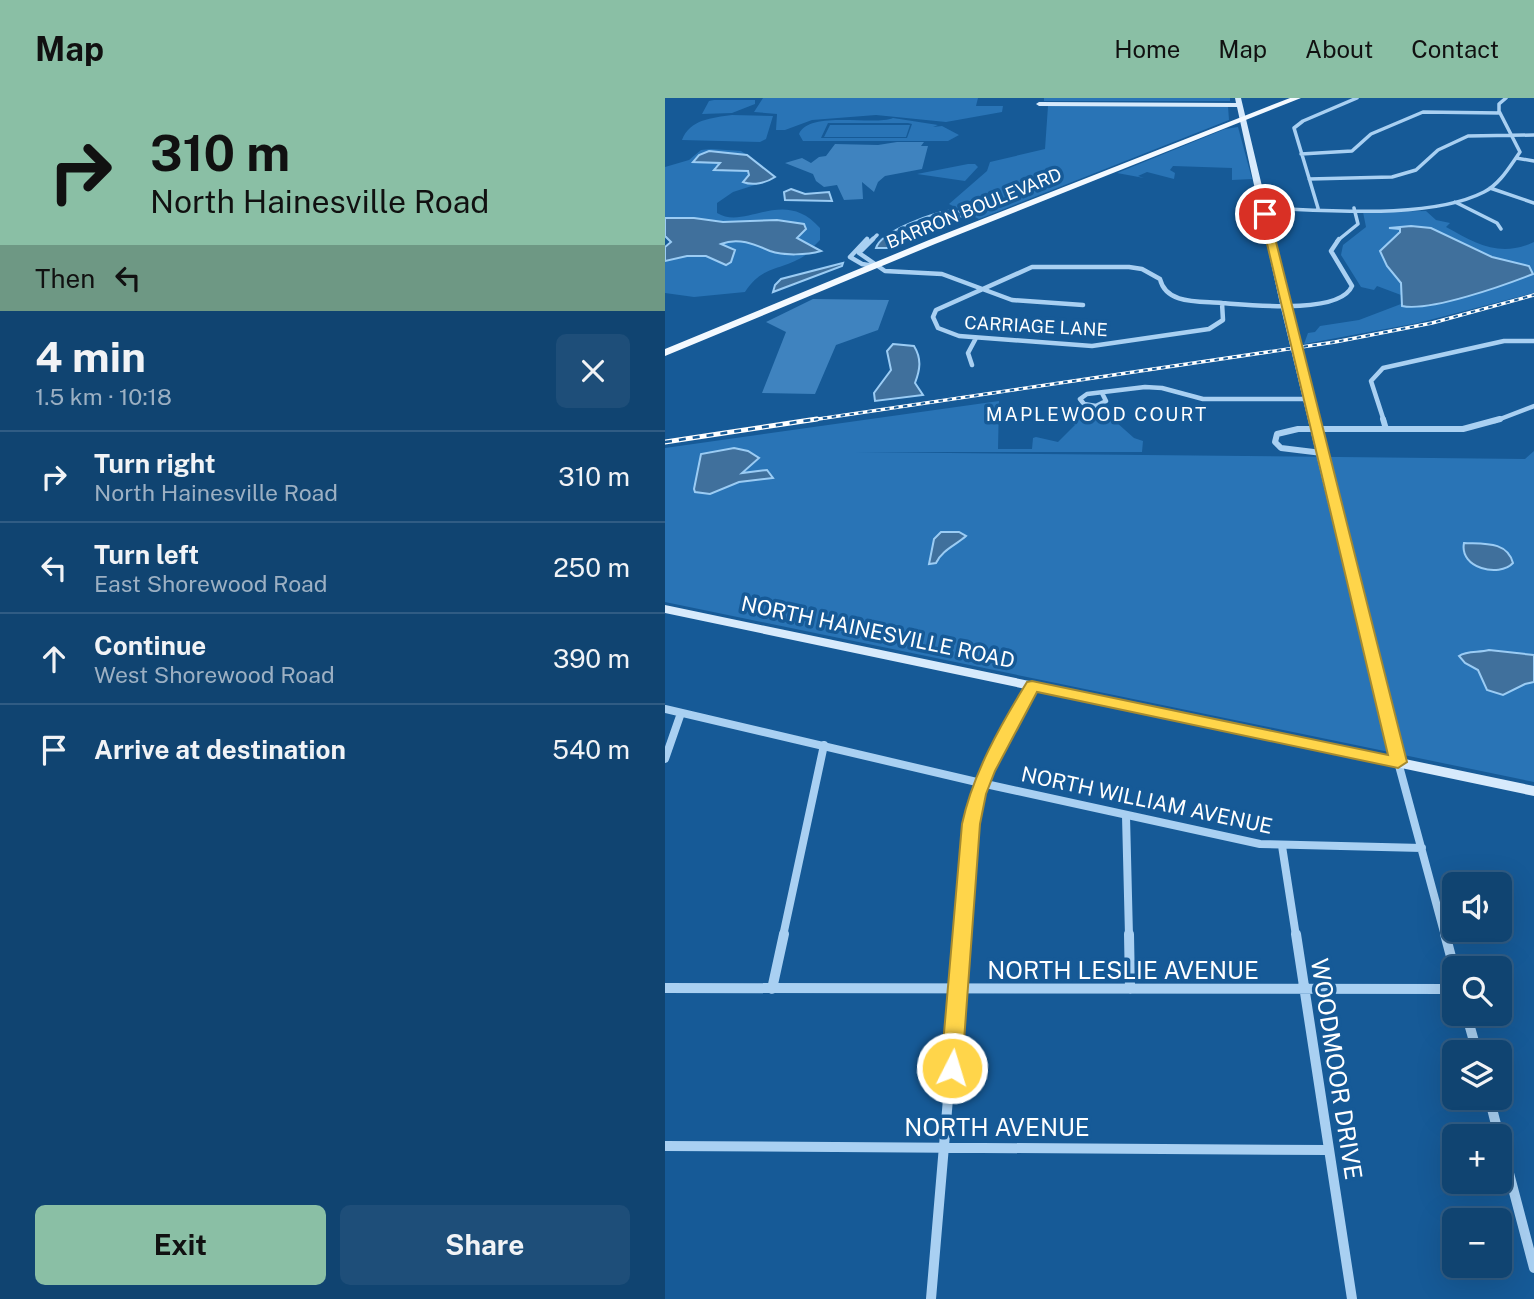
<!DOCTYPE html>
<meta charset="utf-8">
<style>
body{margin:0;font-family:"Public Sans",sans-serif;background:#1e4e79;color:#f1f3f6;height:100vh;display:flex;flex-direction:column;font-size:26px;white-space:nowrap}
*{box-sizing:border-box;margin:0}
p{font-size:23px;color:#9cb0c3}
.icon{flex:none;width:38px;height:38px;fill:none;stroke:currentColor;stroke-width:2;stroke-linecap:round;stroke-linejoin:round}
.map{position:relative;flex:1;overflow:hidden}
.panel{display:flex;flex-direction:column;background:#104471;width:665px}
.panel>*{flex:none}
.guide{background:#8abfa5;color:#111;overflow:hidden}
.tools{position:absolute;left:777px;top:774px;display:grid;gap:14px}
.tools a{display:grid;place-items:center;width:70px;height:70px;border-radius:10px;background:#104471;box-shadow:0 7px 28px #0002,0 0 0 2px #305c84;font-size:35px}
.pin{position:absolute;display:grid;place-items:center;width:60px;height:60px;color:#fff;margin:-30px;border:4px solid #fff;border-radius:50%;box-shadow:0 2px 7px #0007}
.me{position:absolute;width:77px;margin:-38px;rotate:5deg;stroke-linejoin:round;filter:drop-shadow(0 0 5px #0008)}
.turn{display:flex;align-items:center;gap:24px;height:147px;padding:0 35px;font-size:32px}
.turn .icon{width:91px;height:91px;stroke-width:2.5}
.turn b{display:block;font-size:49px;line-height:60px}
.then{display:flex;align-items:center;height:66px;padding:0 35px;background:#0003;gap:14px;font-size:26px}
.round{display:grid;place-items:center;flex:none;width:74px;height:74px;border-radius:10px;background:#1e4e79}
.summary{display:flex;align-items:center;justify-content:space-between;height:119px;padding:0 35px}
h1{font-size:42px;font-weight:700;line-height:52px}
.primary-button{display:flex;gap:14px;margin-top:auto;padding:14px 35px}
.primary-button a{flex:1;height:80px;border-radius:10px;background:#8abfa5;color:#111;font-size:28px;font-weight:700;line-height:80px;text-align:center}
.primary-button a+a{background:#1e4e79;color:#f1f3f6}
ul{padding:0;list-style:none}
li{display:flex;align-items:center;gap:21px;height:91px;padding:0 35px;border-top:2px solid #305c84}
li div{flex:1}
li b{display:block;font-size:26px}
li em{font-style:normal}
header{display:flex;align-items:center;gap:42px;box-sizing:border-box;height:98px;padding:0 35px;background:#8abfa5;color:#111}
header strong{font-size:33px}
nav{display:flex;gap:38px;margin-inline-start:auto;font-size:24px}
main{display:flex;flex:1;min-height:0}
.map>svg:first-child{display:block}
.green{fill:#2974b6;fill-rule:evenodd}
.water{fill:#40709c;stroke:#9bccf4;stroke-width:2}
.building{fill:#3f83bf}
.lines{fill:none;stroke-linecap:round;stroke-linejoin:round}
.street-far4{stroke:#a9d0f2;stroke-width:3.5}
.street-far3{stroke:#a9d0f2;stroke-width:4.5}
.street-far2{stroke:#a9d0f2;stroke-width:6}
.street-far1{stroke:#a9d0f2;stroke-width:8}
.street{stroke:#a9d0f2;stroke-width:10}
.secondary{fill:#d7eafc;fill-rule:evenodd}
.primary{fill:#f3f9ff;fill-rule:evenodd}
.rail-far1-casing{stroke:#fff;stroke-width:3.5}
.rail-casing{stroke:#fff;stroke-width:5}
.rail-far1{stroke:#165a97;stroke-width:2;stroke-dasharray:4.5;stroke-linecap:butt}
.rail{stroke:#165a97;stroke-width:2.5;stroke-dasharray:7;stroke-linecap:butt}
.route{fill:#ffd54a;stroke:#a68a30;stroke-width:2}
.labels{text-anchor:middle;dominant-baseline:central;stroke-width:7;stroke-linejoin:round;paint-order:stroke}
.far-street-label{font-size:18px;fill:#fff;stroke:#165a97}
.far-neighbourhood-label{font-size:19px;letter-spacing:2px;fill:#fff;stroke:#165a97}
.street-label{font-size:21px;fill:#fff;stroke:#165a97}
.near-street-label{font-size:24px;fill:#fff;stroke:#165a97}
</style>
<header>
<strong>Map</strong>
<nav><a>Home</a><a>Map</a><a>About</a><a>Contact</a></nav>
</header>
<main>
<section class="panel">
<div class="guide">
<div class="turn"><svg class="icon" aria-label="right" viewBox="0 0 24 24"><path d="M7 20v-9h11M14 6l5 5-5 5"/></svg><div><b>310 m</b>North Hainesville Road</div></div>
<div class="then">Then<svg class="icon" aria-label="left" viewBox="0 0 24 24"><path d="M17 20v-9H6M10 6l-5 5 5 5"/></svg></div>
</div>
<div class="summary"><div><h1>4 min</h1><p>1.5 km · 10:18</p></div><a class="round"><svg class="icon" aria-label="close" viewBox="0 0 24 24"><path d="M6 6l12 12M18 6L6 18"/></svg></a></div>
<ul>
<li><svg class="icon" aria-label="right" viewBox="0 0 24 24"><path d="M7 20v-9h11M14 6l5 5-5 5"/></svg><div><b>Turn right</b><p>North Hainesville Road</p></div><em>310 m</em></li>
<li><svg class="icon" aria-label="left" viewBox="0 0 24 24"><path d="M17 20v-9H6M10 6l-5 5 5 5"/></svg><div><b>Turn left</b><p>East Shorewood Road</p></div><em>250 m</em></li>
<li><svg class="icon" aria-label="ahead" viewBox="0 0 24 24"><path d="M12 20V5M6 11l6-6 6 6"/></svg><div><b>Continue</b><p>West Shorewood Road</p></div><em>390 m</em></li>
<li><svg class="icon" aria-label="arrive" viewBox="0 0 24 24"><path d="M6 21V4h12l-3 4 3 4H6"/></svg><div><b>Arrive at destination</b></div><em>540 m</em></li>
</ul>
<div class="primary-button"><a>Exit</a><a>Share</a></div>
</section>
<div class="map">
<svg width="869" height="1201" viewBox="0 0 869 1201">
<rect width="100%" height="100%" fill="#165a97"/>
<path class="green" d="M98,0H313L311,8H338L337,14L281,24L211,17L147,22L120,32H111L112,16L89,14Z
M379,0H565V3H379Z
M49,2H90V6L67,15L37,16L44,3Z
M383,8H563L564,22L314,121L284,106L322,73L325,64L380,51Z
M67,17L108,18L101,41L95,44L17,42C25,21 47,20 67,17Z
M228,20L273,27L268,29L277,28L294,37L283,43H138L134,36C144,12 209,28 228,20ZM163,25H243L247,26L242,40H156Z
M165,27H245L241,39H159Z
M573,29L587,81L567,82V70L508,68L505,72L510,75L509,81L482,74L473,78L479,80L452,75L560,31Z
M46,51L76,53L82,57L44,53L31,65H55L49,70L83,73L84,77L78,84L93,86L68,94L52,105V115C81,133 118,88 155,130V142L149,148L132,140L141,128L139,126L112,122L58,124L29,120H0V69L24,62L36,52Z
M303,66H310L313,69L300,83L252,76Z
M761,113L771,122L785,125L781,129C812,146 835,160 869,144V195L753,225L639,246L643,235L650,234L655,228L694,222L736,206V197L712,188L709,192L696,189L676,157L678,147L701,129L698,114Z
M68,143L91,146L107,153L142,156C117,174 99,165 80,194L29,199L0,195V163C18,159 40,151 56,165L67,161L70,153L55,146Z
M334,303L333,351H367L368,340L371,339L393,344L410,327L406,325C420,315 439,317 455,318L458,321L451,324L469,340L478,343L477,354H191L860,361L869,353V684L0,504V350Z"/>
<path class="water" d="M44,53L82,57L110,79C101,85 88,88 78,84L84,77L83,73L49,72L55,65L28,64L34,57Z
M126,91L140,96L164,94L167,103L120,102L119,94Z
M288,112L302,116L225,150H211C216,133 270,114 288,112Z
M0,120H29L58,124L112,122L139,126L141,131L132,140L156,153C142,157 119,158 105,153C89,146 73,139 56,146L70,152L66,164L61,167L41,158H22L0,163V149L6,144L0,138Z
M746,128L766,130L827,159L864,168L868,176C840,187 765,214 737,208L736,185L722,168L715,153L735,134V131L724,130Z
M178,165L177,168L108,194L110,187L116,181Z
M228,246L249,248C257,261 255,272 250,285L258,297L210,303L209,295L226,272L222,253Z
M69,350L83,353L94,360L77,375L102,372L108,380L74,384L45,396L30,394L29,391L36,356Z
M276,434H294L301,438C291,447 277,452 271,465L264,466L269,441Z
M799,445C819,446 842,443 848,465C834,480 794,470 799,445Z
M824,552L869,557V584L860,586L838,597L822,592L813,572L800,565L794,558C802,552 814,555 824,552Z"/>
<path class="building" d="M232,44H259L256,48H263L257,71L220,78L213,84L209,94L197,84L198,101L179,102L172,87L159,89L151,83L148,76L120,65L137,60L146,65L154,59L161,58L170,46L213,47Z
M148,201L224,202L213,232L171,247L150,296L97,295L121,234L101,224Z"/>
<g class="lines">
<path class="street-far4" d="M636,56L687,53L706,36L758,14L835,15
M851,60L869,63
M644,81L727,79L751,72L773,52L803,38L869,37
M825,90L869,105
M790,104L832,125L836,131
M598,110C660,112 764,122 819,94C835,86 845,68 855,54L834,13V6L841,0
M653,110L629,30L638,23L692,0
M200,143L202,141
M206,143L212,137
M672,143L693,126L689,110"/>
<path class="street-far3" d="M202,141L185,159L197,166L209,168
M208,141L194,155L220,173L277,176L347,202L418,207
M367,169H464L477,171L495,181C501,207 535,203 557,205L558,222L544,231L427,248L294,238L273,230L268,219L271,212Z
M557,205C585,207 675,217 687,188L666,153L674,141
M307,267L303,255L311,240
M437,295L441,303L431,308L419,306L415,301L422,296L480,289L497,290L538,301H644
M719,323L706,283L718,270L839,243H869
M830,323L869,308"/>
<path class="street-far2" d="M718,321L721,331
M657,355L616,350L610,344L612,336L633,331H798L835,321"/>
<path class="street-far1" d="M0,611L316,685L595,746L757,750
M0,661L16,615
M733,664L780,838
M461,718L464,838
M617,748L631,838
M118,838L159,647
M297,838C300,801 300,762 306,725C315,676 343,631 367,588"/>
<path class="street" d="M464,836L465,891
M631,836L687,1201
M780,836L789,870
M0,890L789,891
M107,891L119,836
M801,915L812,954
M824,999L834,1038
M835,1041L869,1170
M0,1048L663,1052
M266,1201L297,836"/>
<path class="secondary" d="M570,0H576L625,206L740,661L869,688V698L0,515V507L724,658L615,206L572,9L374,8L371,6L374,4L571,5Z"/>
<path class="primary" d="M625,0H636L270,146L0,258V251L264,142Z"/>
<g class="rail-far1-casing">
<path id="rail-far1" d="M140,323L670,244L767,225L869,197"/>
</g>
<g class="rail-casing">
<path id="rail" d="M0,344L152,321"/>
</g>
<use href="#rail-far1" class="rail-far1"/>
<use href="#rail" class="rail"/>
</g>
<path class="route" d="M600,113L604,116L742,664L733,670L372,594L330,673L321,696L315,726L297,970L294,977L287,980L279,977L276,970L297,726C308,675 335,628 362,584L367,583L723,657L595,116Z"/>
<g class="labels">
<g class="far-street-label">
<text transform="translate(309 110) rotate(-22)">BARRON BOULEVARD</text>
<text transform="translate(371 228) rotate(3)">CARRIAGE LANE</text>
</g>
<g class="far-neighbourhood-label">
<text x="432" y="316">MAPLEWOOD COURT</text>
</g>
<g class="street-label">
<text transform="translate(213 534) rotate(12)">NORTH HAINESVILLE ROAD</text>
<text transform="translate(482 702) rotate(12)">NORTH WILLIAM AVENUE</text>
</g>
<g class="near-street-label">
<text x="458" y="872">NORTH LESLIE AVENUE</text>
<text transform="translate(672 971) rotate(81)">WOODMOOR DRIVE</text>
<text x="332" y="1029">NORTH AVENUE</text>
</g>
</g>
</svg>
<div class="tools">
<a><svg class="icon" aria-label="sound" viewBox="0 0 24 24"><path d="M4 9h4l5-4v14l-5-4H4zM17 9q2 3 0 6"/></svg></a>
<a><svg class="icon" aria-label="search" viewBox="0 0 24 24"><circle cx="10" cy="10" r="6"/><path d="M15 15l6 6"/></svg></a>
<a><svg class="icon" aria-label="layers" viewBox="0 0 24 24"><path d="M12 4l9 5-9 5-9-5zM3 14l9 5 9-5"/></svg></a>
<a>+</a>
<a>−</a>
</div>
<div class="pin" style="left:600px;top:116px;background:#d93025"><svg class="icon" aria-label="arrive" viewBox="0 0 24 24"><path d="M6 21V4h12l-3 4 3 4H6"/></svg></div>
<svg class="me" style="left:287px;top:970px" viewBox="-20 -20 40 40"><circle r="17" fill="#ffd54a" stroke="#fff" stroke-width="3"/><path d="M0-11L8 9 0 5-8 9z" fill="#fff"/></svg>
</div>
</main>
